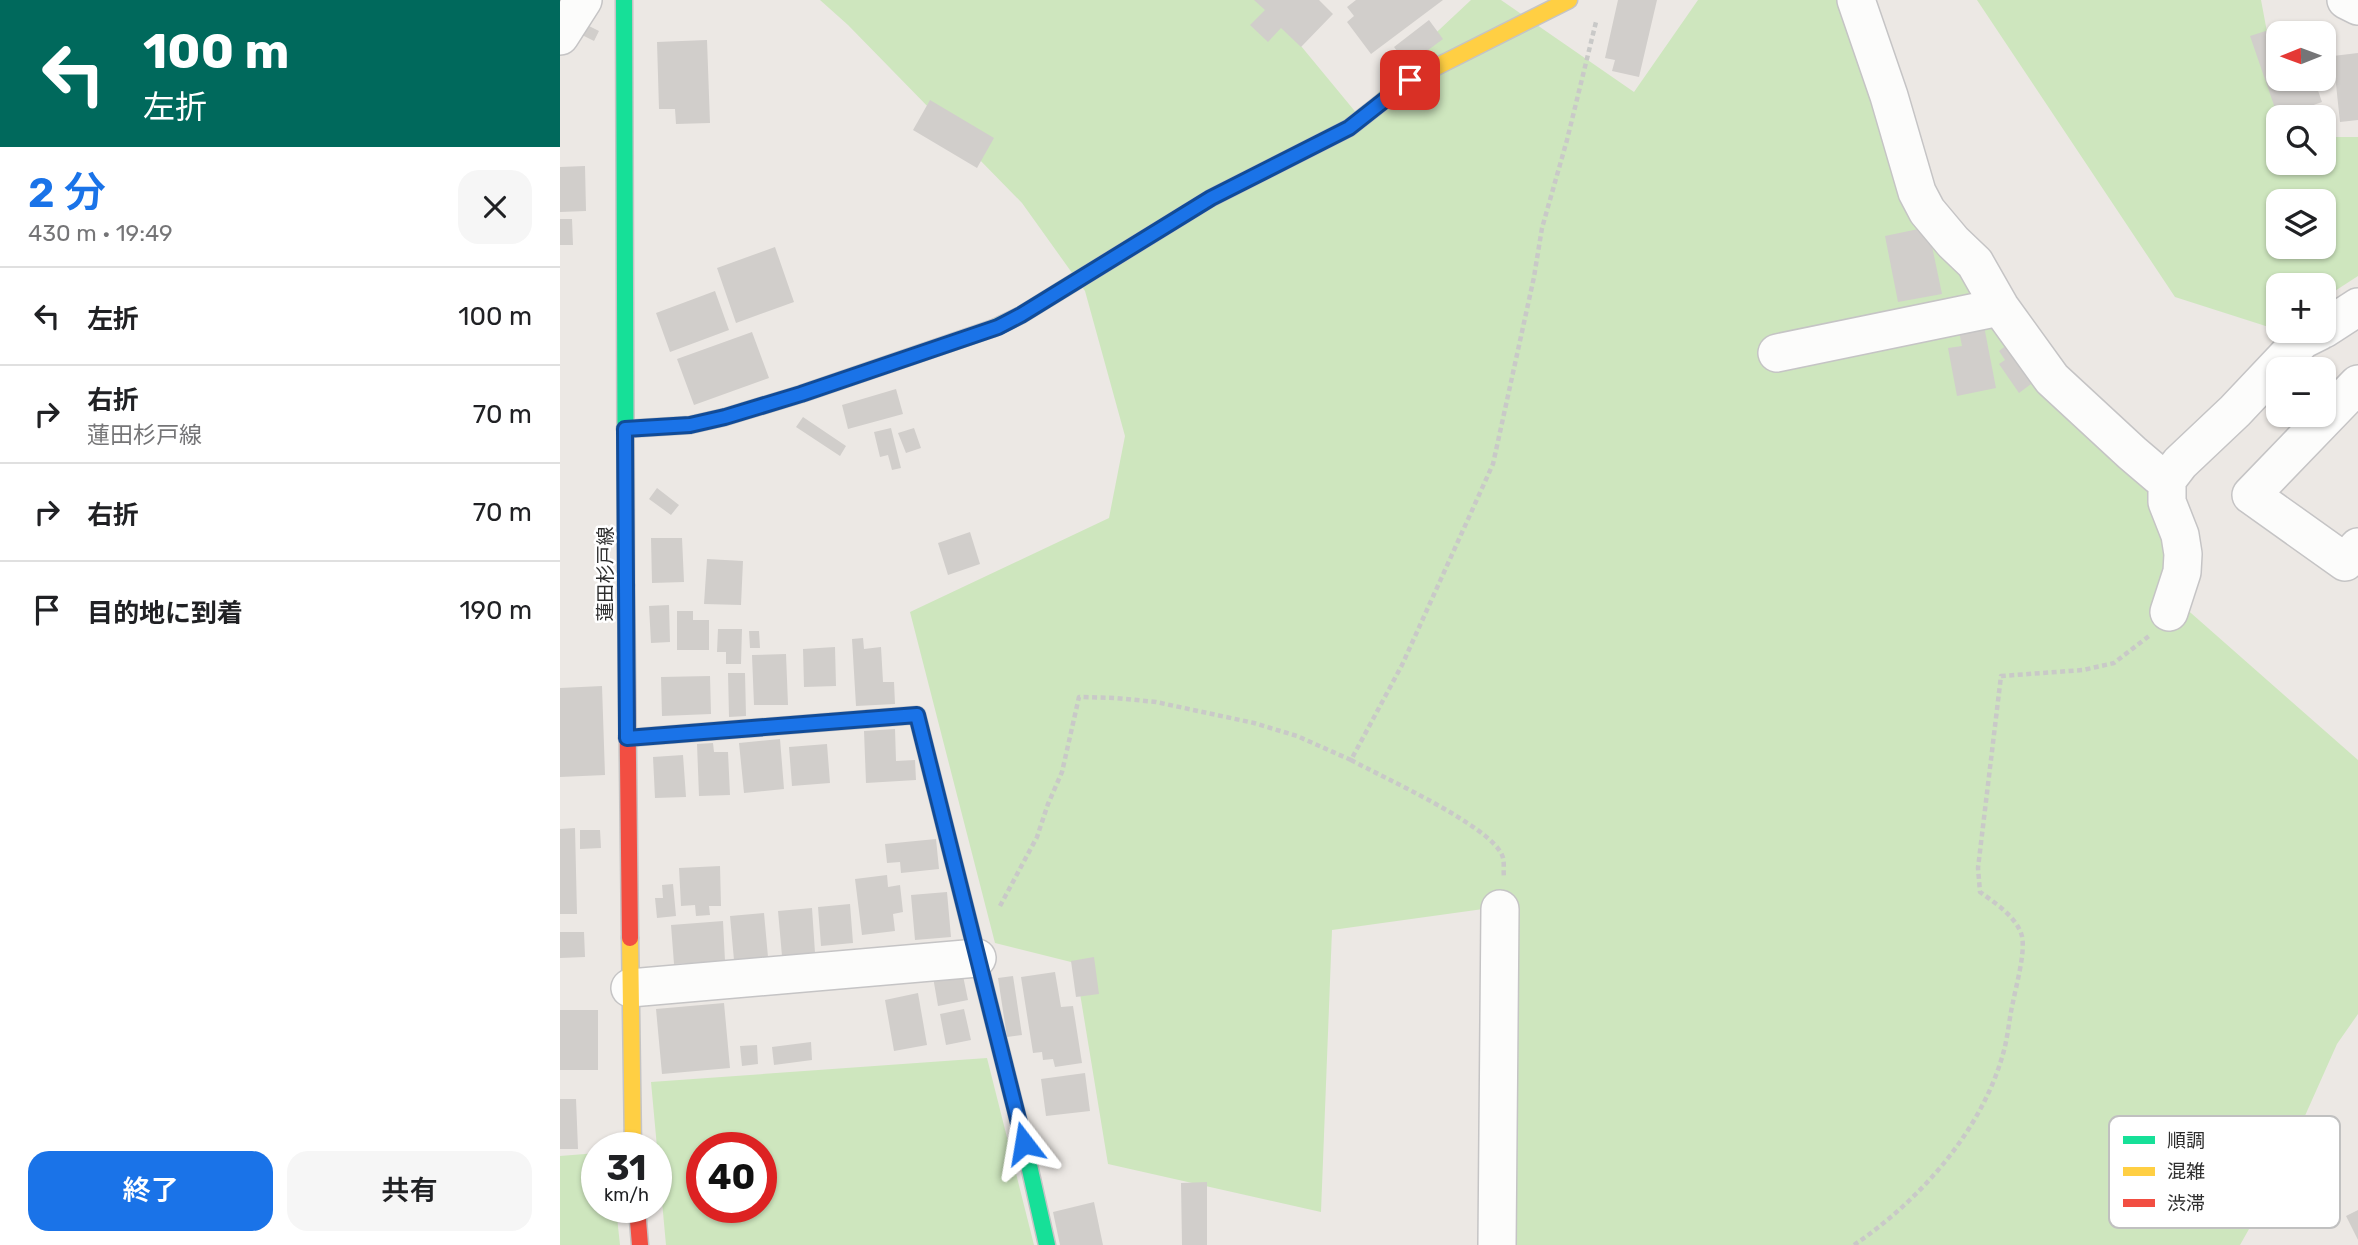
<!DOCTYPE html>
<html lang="ja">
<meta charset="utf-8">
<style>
body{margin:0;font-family:Rubik,"Noto Sans JP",sans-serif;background:#f6f6f6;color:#202124;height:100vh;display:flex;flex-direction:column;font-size:26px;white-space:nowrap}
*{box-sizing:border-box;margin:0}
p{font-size:23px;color:#757577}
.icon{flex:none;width:38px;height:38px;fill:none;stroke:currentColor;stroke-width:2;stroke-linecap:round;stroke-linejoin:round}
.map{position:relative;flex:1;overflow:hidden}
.drawer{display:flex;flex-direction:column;background:#fff;width:560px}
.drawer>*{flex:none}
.top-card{background:#00695c;color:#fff;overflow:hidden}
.needle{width:46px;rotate:269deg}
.controls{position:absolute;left:1706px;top:21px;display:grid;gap:14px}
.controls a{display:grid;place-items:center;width:70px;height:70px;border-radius:14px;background:#fff;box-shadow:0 2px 5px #0004;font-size:35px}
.speed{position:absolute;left:21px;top:1132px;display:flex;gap:14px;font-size:35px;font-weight:700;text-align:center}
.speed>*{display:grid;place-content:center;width:91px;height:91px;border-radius:50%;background:#fff;box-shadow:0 2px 5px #0004;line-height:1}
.speed small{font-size:18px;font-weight:400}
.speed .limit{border:10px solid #d22;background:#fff;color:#111}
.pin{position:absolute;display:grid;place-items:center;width:60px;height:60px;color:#fff;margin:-30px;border-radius:14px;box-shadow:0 4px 10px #0006}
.me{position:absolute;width:77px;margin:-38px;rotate:346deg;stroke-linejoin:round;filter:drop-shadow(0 0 5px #0008)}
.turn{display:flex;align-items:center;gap:24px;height:147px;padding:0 28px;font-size:32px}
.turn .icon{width:91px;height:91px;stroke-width:2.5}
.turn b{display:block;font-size:49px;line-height:60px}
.round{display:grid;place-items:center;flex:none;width:74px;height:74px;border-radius:21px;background:#f6f6f6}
.head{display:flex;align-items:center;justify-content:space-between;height:119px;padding:0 28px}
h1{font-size:42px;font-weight:600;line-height:52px;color:#1a73e8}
.button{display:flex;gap:14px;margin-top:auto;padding:14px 28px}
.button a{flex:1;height:80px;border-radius:21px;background:#1a73e8;color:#fff;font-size:28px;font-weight:600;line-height:80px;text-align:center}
.button a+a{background:#f6f6f6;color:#202124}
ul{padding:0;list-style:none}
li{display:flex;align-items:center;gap:21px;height:98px;padding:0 28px;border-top:2px solid #e0e0e0}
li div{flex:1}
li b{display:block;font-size:26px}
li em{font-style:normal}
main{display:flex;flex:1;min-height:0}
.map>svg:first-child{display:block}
.green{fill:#cee6be;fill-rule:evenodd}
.building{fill:#d1cecb}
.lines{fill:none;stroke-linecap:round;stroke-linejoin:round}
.street-casing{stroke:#c5c4c5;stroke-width:40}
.fast-casing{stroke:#c5c4c5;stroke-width:19}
.slow-casing{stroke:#c5c4c5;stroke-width:19}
.jam-casing{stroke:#c5c4c5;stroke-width:19}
.path{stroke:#c9c9c8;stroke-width:4.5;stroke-dasharray:5 3.5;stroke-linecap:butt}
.street{stroke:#fcfcfb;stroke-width:37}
.fast{stroke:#16e098;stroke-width:16}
.slow{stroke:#ffcf43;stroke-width:16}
.jam{stroke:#f24e42;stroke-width:16}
.route-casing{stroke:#114b97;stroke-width:18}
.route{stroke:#1a73e8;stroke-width:12}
.labels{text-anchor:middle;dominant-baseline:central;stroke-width:5;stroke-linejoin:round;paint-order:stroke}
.street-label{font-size:19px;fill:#2e2e2e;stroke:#fff}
.key{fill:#fff;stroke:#c0c0c0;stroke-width:2}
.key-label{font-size:19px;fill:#2e2e2e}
</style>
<main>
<section class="drawer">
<div class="top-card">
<div class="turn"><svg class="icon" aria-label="left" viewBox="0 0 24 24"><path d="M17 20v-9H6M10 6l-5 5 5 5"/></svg><div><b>100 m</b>左折</div></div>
</div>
<div class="head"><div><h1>2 分</h1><p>430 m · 19:49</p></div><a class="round"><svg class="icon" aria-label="close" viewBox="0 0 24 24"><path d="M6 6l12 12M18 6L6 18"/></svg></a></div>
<ul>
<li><svg class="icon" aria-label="left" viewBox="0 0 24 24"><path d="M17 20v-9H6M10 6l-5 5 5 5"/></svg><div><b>左折</b></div><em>100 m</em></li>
<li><svg class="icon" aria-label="right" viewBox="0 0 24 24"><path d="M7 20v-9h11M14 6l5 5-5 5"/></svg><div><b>右折</b><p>蓮田杉戸線</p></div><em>70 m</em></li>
<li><svg class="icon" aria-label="right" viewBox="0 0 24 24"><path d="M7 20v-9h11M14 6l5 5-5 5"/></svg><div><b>右折</b></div><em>70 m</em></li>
<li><svg class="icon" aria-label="arrive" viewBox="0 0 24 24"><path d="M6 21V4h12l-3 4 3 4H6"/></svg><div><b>目的地に到着</b></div><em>190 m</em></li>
</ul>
<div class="button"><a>終了</a><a>共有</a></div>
</section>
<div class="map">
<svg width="1798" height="1245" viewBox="0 0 1798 1245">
<rect width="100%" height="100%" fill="#ece8e4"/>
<path class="green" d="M260,0H703L798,115L848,59L911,0H941L1074,92L1138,0H1287L1438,324L1608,486L1623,606L1798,760V1014L1777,1044L1715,1183L1680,1245H957L952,905L772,930L761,1212L548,1164L515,963L435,943L350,612L549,518L565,436L525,291L462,203L288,25Z
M1417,0H1701L1723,117H1718V163H1764V137H1798V276L1764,298V285H1718V327L1715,329L1615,297ZM1718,201H1764V247H1718Z
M427,1058L474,1245H106L91,1082ZM142,1148H201V1208H142Z
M37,1153V1208H56L60,1245H0V1156Z"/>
<path class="building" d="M694,0H759L773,14L741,47L721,28L708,42L690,25L705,10Z
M796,0H883L811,54L787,22L794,16L787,7Z
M1058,0H1097L1079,77L1052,71L1055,60L1045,58Z
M869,20L883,39L848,65L834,47Z
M27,25L39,31L34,41L22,35Z
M1712,29L1718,46V79H1754L1762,102L1720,117H1718L1690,36Z
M147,40L150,123L116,124L115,109H99L97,42Z
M1798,53V120L1780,122L1773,56Z
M370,100L434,138L417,168L353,130Z
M25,166L26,211L0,212V167Z
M0,219H12L13,245H0Z
M1368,227L1382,294L1338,302L1325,236Z
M215,247L234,302L176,323L157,268Z
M155,291L169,330L110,352L96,313Z
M1424,326L1436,388L1397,396L1388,348L1402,346L1399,331Z
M192,332L209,378L134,405L117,359Z
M1448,344L1475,381L1459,393L1439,364L1445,360L1439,351Z
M336,389L343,414L288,429L282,405Z
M243,417L286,446L280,456L236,427Z
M331,428L341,468L332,470L328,455L320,457L314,432Z
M354,428L361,448L346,453L338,433Z
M97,488L119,505L111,515L89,499Z
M410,532L420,564L388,575L378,543Z
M91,538H122L124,582L92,583Z
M147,559L183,561L181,605L144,604Z
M109,605L110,642L91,643L89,606Z
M117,611H133V620H149V650H117Z
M158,629H182L181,664H166V652H157Z
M189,631H199L200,648H190Z
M303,638L304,649L321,647L323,682H334L335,704L296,706L292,639Z
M275,647L276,686L244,687L243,649Z
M226,654L228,705H194L192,655Z
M168,673H185L186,716L169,717Z
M150,676L151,714L102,716L101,677Z
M42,686L45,775L0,777V688Z
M335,729L336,761L355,760L356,780L306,783L304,731Z
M220,739L224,789L184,793L179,743Z
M153,743L154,752H168L170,795L139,796L137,744Z
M267,744L270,783L232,786L229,747Z
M123,755L126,797L95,798L93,757Z
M15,828L17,914H0V829Z
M20,830H40L41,848L20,849Z
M376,839L379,869L341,873L340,862L327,863L325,844Z
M160,866L161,906H149L150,915L136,916L135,905L121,906L119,868Z
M327,875L328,887L340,885L343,912L333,914L335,931L302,935L295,879Z
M113,884L116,916L97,918L95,898H103L102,885Z
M387,892L391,937L355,940L351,895Z
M290,904L293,943L261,946L258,907Z
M252,908L255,953L222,956L218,911Z
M204,913L208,957L174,960L170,916Z
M163,921L165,961L114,964L111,925Z
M0,932H24L25,957L0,958Z
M534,957L539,994L516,997L511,961Z
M402,971L408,1000L378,1006L373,977Z
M495,972L501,1007L513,1006L522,1063L495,1067L493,1059L483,1060L482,1052L473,1053L461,977Z
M453,976L462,1035L447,1037L438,978Z
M358,993L367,1045L334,1051L325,1000Z
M164,1003L170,1068L102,1074L96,1009Z
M404,1009L411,1040L386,1045L380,1014Z
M0,1010H38V1070H0Z
M251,1042L252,1060L214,1065L212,1047Z
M197,1045L198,1064L182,1066L180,1046Z
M525,1073L530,1111L486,1116L481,1079Z
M0,1099H16L18,1149H0Z
M647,1182V1245H622L621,1183Z
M534,1202L543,1245H500L493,1212Z
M1798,1210V1240L1786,1216Z"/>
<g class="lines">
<g class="street-casing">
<path id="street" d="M1296,0L1329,96L1357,192L1367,211L1393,242L1415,263L1440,307L1492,379L1572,453L1599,476L1607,480
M1786,0L1798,6
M0,36L23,0
M1764,329L1798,307
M1217,353L1440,307
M1798,384L1691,495L1785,562L1798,547
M1609,612L1622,572L1623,554L1620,535L1607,502V480L1620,463L1675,411L1742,340L1760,331
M70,988L417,958
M937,1245L940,909"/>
</g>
<g class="fast-casing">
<path id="fast" d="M64,0L66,585
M434,328L461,315L651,198L789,128L850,80L872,69
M307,719L357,715L464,1143L487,1245"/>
</g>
<g class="slow-casing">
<path id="slow" d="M872,69L1009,0
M65,429L130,425L165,417L241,394L434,328
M67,738L307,719
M70,938L73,1148"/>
</g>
<g class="jam-casing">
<path id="jam" d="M66,585L70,938
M77,1208L80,1245"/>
</g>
<path class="path" d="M791,760C824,778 929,825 942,855C945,861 943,871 944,877
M440,906L477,837L488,804L502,772L519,697L556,698L596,702L694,723L737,736L791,760L842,665L933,464L974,277L982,228L1007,140L1036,22
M1294,1245C1359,1201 1421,1132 1443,1054C1448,1037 1449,1019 1453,1002C1456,986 1467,948 1461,933C1454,915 1435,903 1420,892L1418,868L1441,676L1523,670L1554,663L1589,636"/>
<use href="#street" class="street"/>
<use href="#fast" class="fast"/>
<use href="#slow" class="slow"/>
<use href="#jam" class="jam"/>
</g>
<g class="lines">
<g class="route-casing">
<path id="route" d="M464,1143L357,715L67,738L65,429L130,425L165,417L241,394L438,327L461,315L651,198L789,128L850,80"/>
</g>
<use href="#route" class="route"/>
</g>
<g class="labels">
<g class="street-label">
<text transform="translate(45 574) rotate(-90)">蓮田杉戸線</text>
</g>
</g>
<rect x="1549" y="1116" width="231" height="112" rx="10" class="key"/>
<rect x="1563" y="1136" width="32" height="8" fill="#16e098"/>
<rect x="1563" y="1167" width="32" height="9" fill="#ffcf43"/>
<rect x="1563" y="1199" width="32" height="8" fill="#f24e42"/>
<g class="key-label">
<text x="1607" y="1147">順調</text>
<text x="1607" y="1178">混雑</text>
<text x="1607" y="1210">渋滞</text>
</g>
</svg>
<div class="controls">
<a><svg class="needle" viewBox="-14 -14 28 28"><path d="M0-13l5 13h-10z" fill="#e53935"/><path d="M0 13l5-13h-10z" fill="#757577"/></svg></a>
<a><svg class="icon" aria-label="search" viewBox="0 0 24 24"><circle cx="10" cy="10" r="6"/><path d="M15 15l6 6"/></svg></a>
<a><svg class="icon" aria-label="layers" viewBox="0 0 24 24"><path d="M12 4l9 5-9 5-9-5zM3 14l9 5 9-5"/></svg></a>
<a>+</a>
<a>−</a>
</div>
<div class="speed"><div>31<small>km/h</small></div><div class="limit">40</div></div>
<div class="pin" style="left:850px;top:80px;background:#d93025"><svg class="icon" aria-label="arrive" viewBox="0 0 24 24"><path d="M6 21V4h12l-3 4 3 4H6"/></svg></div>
<svg class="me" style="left:464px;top:1143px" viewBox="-20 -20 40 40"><path d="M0-17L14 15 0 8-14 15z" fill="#1a73e8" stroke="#fff" stroke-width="4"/></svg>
</div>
</main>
